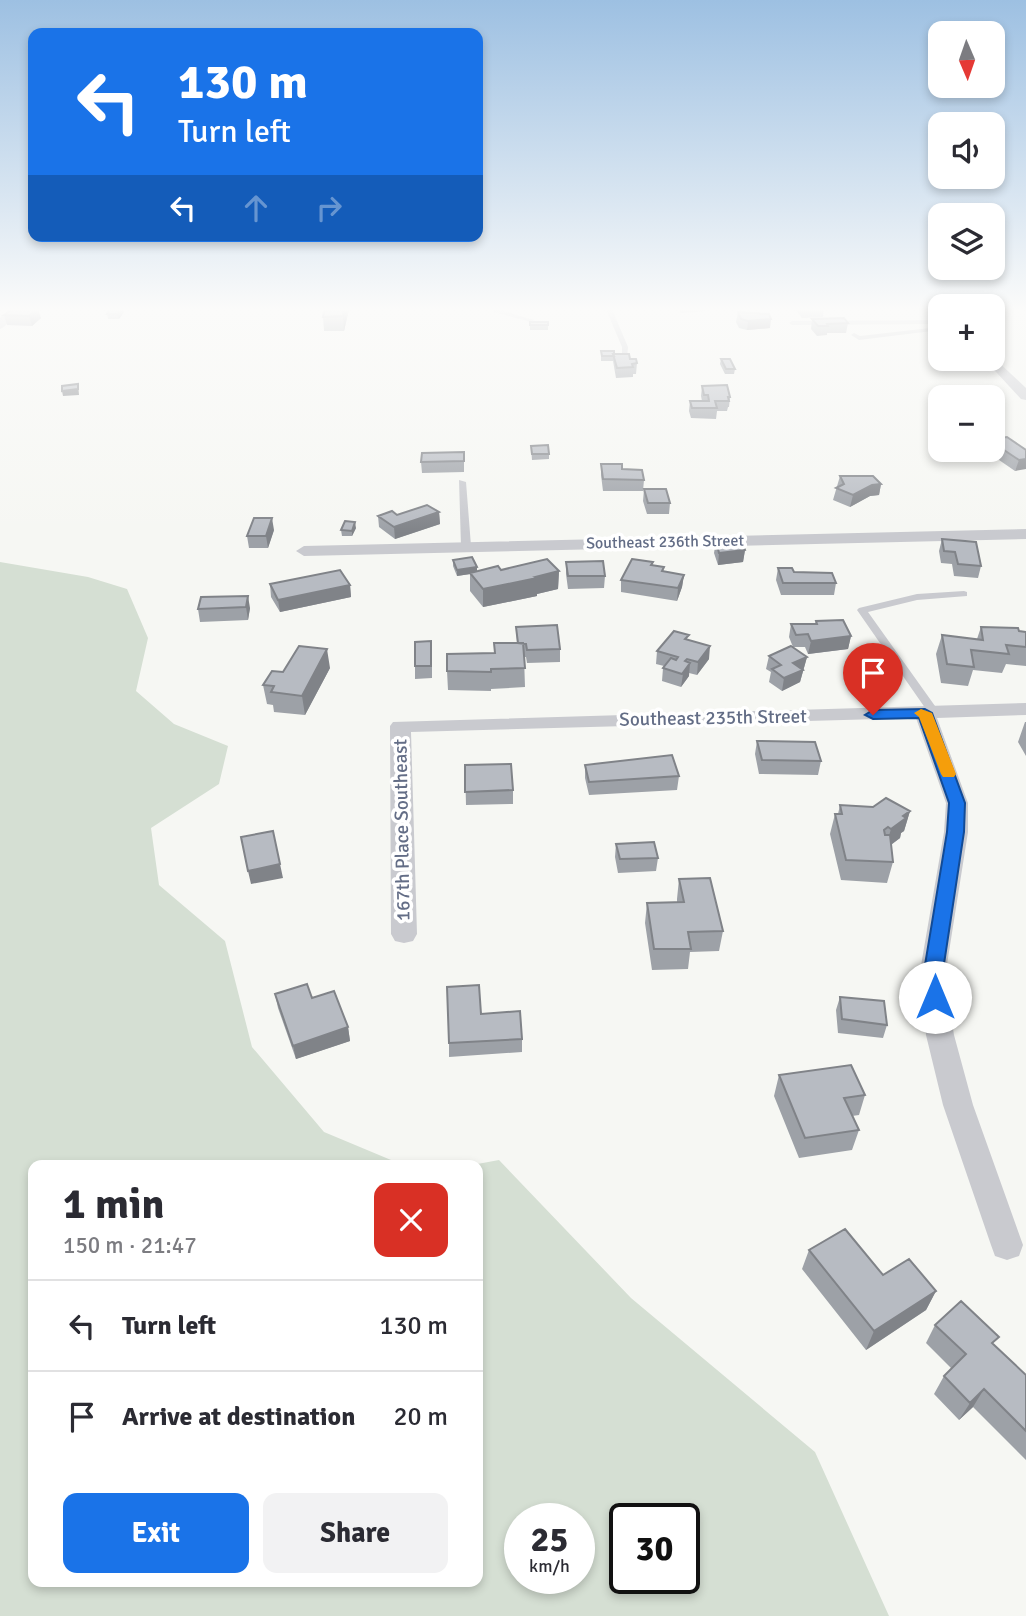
<!DOCTYPE html>
<meta charset="utf-8">
<style>
body{margin:0;font-family:Signika,sans-serif;background:#f2f2f3;color:#2b2b33;height:100vh;display:flex;flex-direction:column;font-size:26px;white-space:nowrap}
*{box-sizing:border-box;margin:0}
p{font-size:23px;color:#7c7c81}
.icon{flex:none;width:38px;height:38px;fill:none;stroke:currentColor;stroke-width:2;stroke-linecap:round;stroke-linejoin:round}
.map{position:relative;flex:1;overflow:hidden}
.panel{position:absolute;left:28px;top:1160px;width:455px;height:427px;display:flex;flex-direction:column;background:#fff;border-radius:14px;box-shadow:0 4px 10px #0003}
.panel>*{flex:none}
.banner{position:absolute;left:28px;top:28px;width:455px;height:214px;border-radius:14px;box-shadow:0 4px 10px #0003;background:#1a73e8;color:#fff;overflow:hidden}
.needle{width:46px;rotate:178deg}
.fabs{position:absolute;left:928px;top:21px;display:grid;gap:14px}
.fabs a{display:grid;place-items:center;width:77px;height:77px;border-radius:14px;background:#fff;box-shadow:0 4px 10px #0003;font-size:35px}
.speed{position:absolute;left:504px;top:1503px;display:flex;gap:14px;font-size:35px;font-weight:700;text-align:center}
.speed>*{display:grid;place-content:center;width:91px;height:91px;border-radius:50%;background:#fff;box-shadow:0 4px 10px #0003;line-height:1}
.speed small{font-size:18px;font-weight:400}
.speed .limit{border:4px solid #111;border-radius:10px;background:#fff;color:#111}
.pin{position:absolute;display:grid;place-items:center;width:60px;height:60px;color:#fff;margin:-72px -30px;border-radius:50% 50% 50% 0;rotate:-45deg;box-shadow:0 0 7px #0007}
.pin .icon{rotate:45deg}
.me{position:absolute;width:77px;margin:-38px;rotate:0deg;stroke-linejoin:round;filter:drop-shadow(0 0 5px #0008)}
.turn{display:flex;align-items:center;gap:24px;height:147px;padding:0 35px;font-size:32px}
.turn .icon{width:91px;height:91px;stroke-width:2.5}
.turn b{display:block;font-size:49px;line-height:60px}
.lanes{display:flex;align-items:center;height:66px;padding:0 35px;background:#0003;justify-content:center;gap:35px;direction:ltr}
.lanes .off{opacity:.35}
.round{display:grid;place-items:center;flex:none;width:74px;height:74px;border-radius:14px;background:#f2f2f3}
.headline{display:flex;align-items:center;justify-content:space-between;height:119px;padding:0 35px}
h1{font-size:42px;font-weight:700;line-height:52px}
.action{display:flex;gap:14px;margin-top:auto;padding:14px 35px}
.action a{flex:1;height:80px;border-radius:14px;background:#1a73e8;color:#fff;font-size:28px;font-weight:700;line-height:80px;text-align:center}
.action a+a{background:#f2f2f3;color:#2b2b33}
ul{padding:0;list-style:none}
li{display:flex;align-items:center;gap:21px;height:91px;padding:0 35px;border-top:2px solid #e1e1e2}
li div{flex:1}
li b{display:block;font-size:26px}
li em{font-style:normal}
.map>svg:first-child{display:block}
.green{fill:#d5dfd3;fill-rule:evenodd}
.lines{fill:none;stroke-linecap:round;stroke-linejoin:round}
.lane{fill:#c9cacf;fill-rule:evenodd}
.street{fill:#c9cacf;fill-rule:evenodd}
.wall{fill:#9da1a7}
.shaded-wall{fill:#808388}
.building{fill:#b7bbc2;stroke:#808388;stroke-width:2}
.route{fill:#1a73e8;stroke:#114b97;stroke-width:2}
.slow{fill:#f59e0b}
.labels{text-anchor:middle;dominant-baseline:central;stroke-width:7;stroke-linejoin:round;paint-order:stroke}
.far-street-label{font-size:16px;fill:#636d86;stroke:#fff}
.street-label{font-size:19px;fill:#636d86;stroke:#fff}
</style>
<div class="map">
<svg width="1026" height="1616" viewBox="0 0 1026 1616">
<rect width="100%" height="100%" fill="#f6f7f3"/>
<path class="green" d="M0,562L88,577L127,589L148,638L136,691L174,724L228,746L219,784L151,828L159,885L225,941L252,1047L324,1132L403,1165L33,1166V1582H478V1166L472,1165L499,1160L631,1298L815,1452L889,1616H0ZM579,1519V1578H520V1519ZM684,1519V1578H625V1519Z"/>
<g class="lines">
<path class="lane" d="M493,307H499V310L534,320L531,322L494,312Z
M605,307H611L628,347L627,359L622,358V347Z
M940,320V324L792,325L789,323L792,321Z
M930,328L932,329V331L859,340L851,335L854,333L860,336Z
M459,480L466,482L471,546L466,549L461,546Z
M964,591L967,592V596L917,600L868,612L940,713L938,715H930L857,610L859,608L917,594Z"/>
<path class="street" d="M10,307H22L4,327L0,329V318Z
M992,356L1026,388V400L1021,399L984,359H992Z
M1026,529V539L304,556L296,551L304,546Z
M1026,703V715L937,718L968,803V832L945,977L954,1035L973,1105L1023,1245L1019,1256L1007,1260L995,1256L991,1245L943,1105L926,1035L919,977L944,832L946,803L916,718L411,732L417,934L413,941L404,943L395,941L391,934L390,726L393,722Z"/>
</g>
<path class="wall" d="M325,307H363L362,309H349L344,331H324L323,317Z
M592,307H606V308L592,309Z
M677,307H707L706,311L681,313Z
M797,307H824V308L823,317L802,318L796,310Z
M1004,307H1023L1022,309H1006Z
M14,308L41,318L32,326L7,325L4,315Z
M124,312L119,319H108L107,314Z
M738,312L770,328L747,330L739,328L736,322Z
M812,319L848,323L846,333H827V335L817,336L811,329Z
M530,322H548V330H530Z
M601,351L614,354L630,359L637,363L636,374H633V377L616,378L613,361H601Z
M721,359L735,369L734,374H725L720,364Z
M702,386L730,397L729,407H728L727,411H717L716,419L691,418L689,411L690,401H702L701,396Z
M992,439L1026,450L1015,471L986,451L992,450Z
M531,446L549,454V459L532,460Z
M464,452V472L422,473L421,462Z
M601,464L622,469L644,480L643,491H603L601,475Z
M840,476L881,484L879,495L870,496L850,507L833,500Z
M644,489L670,503L669,514H647L643,501Z
M439,512L440,524L395,539L379,527L378,516Z
M356,528L352,536H342L341,530Z
M274,530L268,548H249L247,536Z
M942,539L981,566L978,578L954,576L952,564L941,563L939,551Z
M716,541L745,550L743,562L718,565L714,553Z
M453,560L477,571L501,570L559,571L558,589L537,594V596L483,607L470,591V574L457,576L453,566Z
M566,562L605,576L604,588L568,589L566,574Z
M653,562L652,565L663,571L684,575L682,587L677,601L621,592V580Z
M778,568L836,583L834,595H781L776,580Z
M270,584L350,585L351,597L280,612L271,597Z
M201,597L250,608L248,620L200,622L198,609Z
M816,621L851,636L848,649L808,654L805,647H793L789,637L791,624H815Z
M516,627L560,649V662L527,663L526,657H524L525,687L491,689V691L448,690L447,671L494,653L517,643Z
M981,627L1026,632V666L1006,664L1002,673L973,670L968,686L941,683L936,654L942,635L977,639Z
M688,640L709,659L697,675L689,673V676L681,687L662,681L663,668L664,666L656,664L657,651Z
M432,654V678L415,679V666Z
M769,656L807,657L800,682L782,691L769,682L771,672L766,669Z
M330,668L305,715L274,712L273,705L267,704L263,685L283,672Z
M1025,722H1026V756L1018,742Z
M757,741L821,761L818,775L759,774L755,754Z
M465,765L513,790V804L466,805Z
M585,765L679,776L677,790L589,795L585,778Z
M840,805L910,811L904,831L901,833L900,838L891,845L893,862L887,883L841,880L830,834L835,814H838Z
M616,844L658,858L656,871L618,873L615,857Z
M679,879L723,931L719,951L690,952L688,969L652,970L645,923L647,903H677V899Z
M275,994L312,998L348,1027L350,1041L296,1059L278,1008Z
M840,997L887,1025L883,1038L838,1033L836,1010Z
M481,1014L522,1039V1052L449,1057V1043Z
M779,1075L865,1095L859,1115L852,1116L859,1130L852,1150L799,1158L774,1096Z
M809,1250L883,1275L936,1291L926,1310L866,1350L802,1269Z
M935,1325L994,1345L1026,1375V1460L973,1407L959,1420L934,1394L944,1376L952,1369L926,1343Z"/>
<path class="shaded-wall" d="M123,307L124,312L119,319L118,314Z
M345,307H349V309L344,331L343,316Z
M38,309L41,318L32,326L29,316Z
M771,319L770,328L747,330L748,321Z
M78,384L79,395L63,396L62,391Z
M1026,459V469L1015,471L1019,460Z
M881,484L879,495L870,496L850,507L853,495L872,485Z
M439,512L440,524L395,539L394,527Z
M272,518L274,530L268,548L266,536Z
M355,522L356,528L352,536V531Z
M745,550L743,562L718,565L719,553Z
M477,567V573L457,576V570Z
M559,571L558,589L537,594V596L483,607V589Z
M684,575L682,587L677,601L678,588Z
M350,585L351,597L280,612L278,600Z
M248,596L250,608L248,620L246,607Z
M851,636L848,649L808,654L811,641Z
M710,646L709,659L697,675L698,662Z
M327,649L330,668L305,715L302,696Z
M807,657L800,682L782,691L784,678L793,663Z
M687,659L685,670L690,663L689,676L681,687L685,661Z
M910,811L904,831L901,833L900,838L885,849L891,829L903,816Z
M280,864L283,878L251,884L248,871Z
M348,1027L350,1041L296,1059L293,1046Z
M936,1291L926,1310L866,1350L874,1331Z
M984,1389L973,1407L959,1420L970,1403Z"/>
<path class="building" d="M112,307H123L118,314H107Z
M325,307H345L343,316L323,317Z
M802,307H824V308L804,309Z
M14,308L38,309L29,316L4,315Z
M738,312L769,314L771,319L748,321L741,319Z
M844,318L848,323L827,324L828,326H818L812,319Z
M530,322H548V325H530Z
M601,351H614V354H613L614,356H602Z
M613,354H629L630,359H636L637,363L632,364L633,367L617,368Z
M721,359H730L735,369H726Z
M78,384V389L62,391V386Z
M727,385L730,397H728L729,401H715L717,408H692L690,401H709L708,395H704L702,386Z
M1007,437L1026,450V459L1019,460L992,442V439Z
M548,445L549,454H532L531,446Z
M464,452V461L421,462L422,453Z
M601,464H622V469L642,470L644,480L603,479Z
M840,476H873L881,484L872,485L853,495L836,488L844,484Z
M644,489H666L670,503H648Z
M427,505L439,512L394,527L378,516L392,511L397,515Z
M254,518H272L266,536H247Z
M345,521L355,522L352,531L341,530Z
M942,539L976,542L981,566L958,564L955,552L944,551Z
M716,541H742L745,550L719,553Z
M472,557L477,567L457,570L453,560Z
M547,559L559,571L535,577L537,578L483,589L470,573L498,566L501,570Z
M632,559L653,562L651,565L664,567L662,571L684,575L678,588L621,580Z
M603,561L605,576H568L566,562Z
M778,568H792L794,572L832,573L836,583H783Z
M340,570L350,585L278,600L270,584Z
M248,596L246,607L198,609L201,597Z
M843,620L851,636L811,641L808,634L796,635L791,624H817L816,621Z
M557,625L560,649L527,650L526,644L518,643L516,627Z
M981,627L1018,628L1019,631L1026,632V647L1006,645L1009,654L971,650L974,667L947,664L942,635L983,640Z
M674,631L689,635L685,639L710,646L698,662L687,659L685,661L690,663L682,674L663,668L671,658L676,660L678,657L657,651Z
M431,641V666H415V642Z
M494,643H523L525,668L491,669V672L447,671V654L495,653Z
M299,646L327,649L302,696L271,692L274,686L263,685L272,671L283,672Z
M791,646L807,657L793,663L803,670L784,678L772,669L781,665L769,656Z
M757,741L815,742L821,761L762,760Z
M672,755L679,776L589,782L585,765Z
M511,764L513,790L465,792V765Z
M886,798L910,811L903,816L906,818L891,829L888,827L884,830L885,835H890L893,862L846,860L835,814H842L840,805L873,807Z
M273,831L280,864L248,871L241,837Z
M654,842L658,858L620,859L616,844Z
M710,878L723,931L688,932L691,949H654L647,903L684,902L679,879Z
M307,984L312,998L334,991L348,1027L293,1046L275,994Z
M479,985L481,1014L520,1011L522,1039L449,1043L447,987Z
M840,997L884,1001L887,1025L842,1019Z
M851,1065L865,1095L844,1098L859,1130L805,1138L779,1075Z
M845,1229L883,1275L909,1259L936,1291L874,1331L809,1250Z
M961,1301L999,1337L992,1343L1026,1375V1431L984,1389L970,1403L944,1376L966,1354L935,1325Z"/>
<linearGradient id="sky" x2="0" y2="1"><stop stop-color="#9dc0e2"/><stop offset="0.58" stop-color="#fbfbfa"/><stop offset="1" stop-color="#fbfbfa" stop-opacity="0"/></linearGradient>
<rect width="1026" height="533" fill="url(#sky)"/>
<path class="route" d="M925,709L932,713L965,803L964,832L942,977L944,997L942,1002L935,1004L928,1002L923,977L947,832L949,803L919,718L873,719L865,715L873,710Z"/>
<path class="slow" d="M921,709L932,713L956,774L954,777H943L941,774L919,717L914,713Z"/>
<g class="labels">
<g class="far-street-label">
<text transform="translate(665 542) rotate(-1)">Southeast 236th Street</text>
</g>
<g class="street-label">
<text transform="translate(713 718) rotate(-1)">Southeast 235th Street</text>
<text transform="translate(402 830) rotate(-91)">167th Place Southeast</text>
</g>
</g>
</svg>
<div class="fabs">
<a><svg class="needle" viewBox="-14 -14 28 28"><path d="M0-13l5 13h-10z" fill="#e53935"/><path d="M0 13l5-13h-10z" fill="#7c7c81"/></svg></a>
<a><svg class="icon" aria-label="sound" viewBox="0 0 24 24"><path d="M4 9h4l5-4v14l-5-4H4zM17 9q2 3 0 6"/></svg></a>
<a><svg class="icon" aria-label="layers" viewBox="0 0 24 24"><path d="M12 4l9 5-9 5-9-5zM3 14l9 5 9-5"/></svg></a>
<a>+</a>
<a>−</a>
</div>
<div class="speed"><div>25<small>km/h</small></div><div class="limit">30</div></div>
<div class="pin" style="left:873px;top:715px;background:#d93025"><svg class="icon" aria-label="arrive" viewBox="0 0 24 24"><path d="M6 21V4h12l-3 4 3 4H6"/></svg></div>
<svg class="me" style="left:935px;top:997px" viewBox="-20 -20 40 40"><circle r="19" fill="#fff"/><path d="M0-13L10 11 0 6-10 11z" fill="#1a73e8"/></svg>
<div class="banner">
<div class="turn"><svg class="icon" aria-label="left" viewBox="0 0 24 24"><path d="M17 20v-9H6M10 6l-5 5 5 5"/></svg><div><b>130 m</b>Turn left</div></div>
<div class="lanes"><svg class="icon" aria-label="left" viewBox="0 0 24 24"><path d="M17 20v-9H6M10 6l-5 5 5 5"/></svg><svg class="icon off" aria-label="ahead" viewBox="0 0 24 24"><path d="M12 20V5M6 11l6-6 6 6"/></svg><svg class="icon off" aria-label="right" viewBox="0 0 24 24"><path d="M7 20v-9h11M14 6l5 5-5 5"/></svg></div>
</div>
<section class="panel">
<div class="headline"><div><h1>1 min</h1><p>150 m · 21:47</p></div><a class="round" style="background:#d93025;color:#fff"><svg class="icon" aria-label="close" viewBox="0 0 24 24"><path d="M6 6l12 12M18 6L6 18"/></svg></a></div>
<ul>
<li><svg class="icon" aria-label="left" viewBox="0 0 24 24"><path d="M17 20v-9H6M10 6l-5 5 5 5"/></svg><div><b>Turn left</b></div><em>130 m</em></li>
<li><svg class="icon" aria-label="arrive" viewBox="0 0 24 24"><path d="M6 21V4h12l-3 4 3 4H6"/></svg><div><b>Arrive at destination</b></div><em>20 m</em></li>
</ul>
<div class="action"><a>Exit</a><a>Share</a></div>
</section>
</div>
